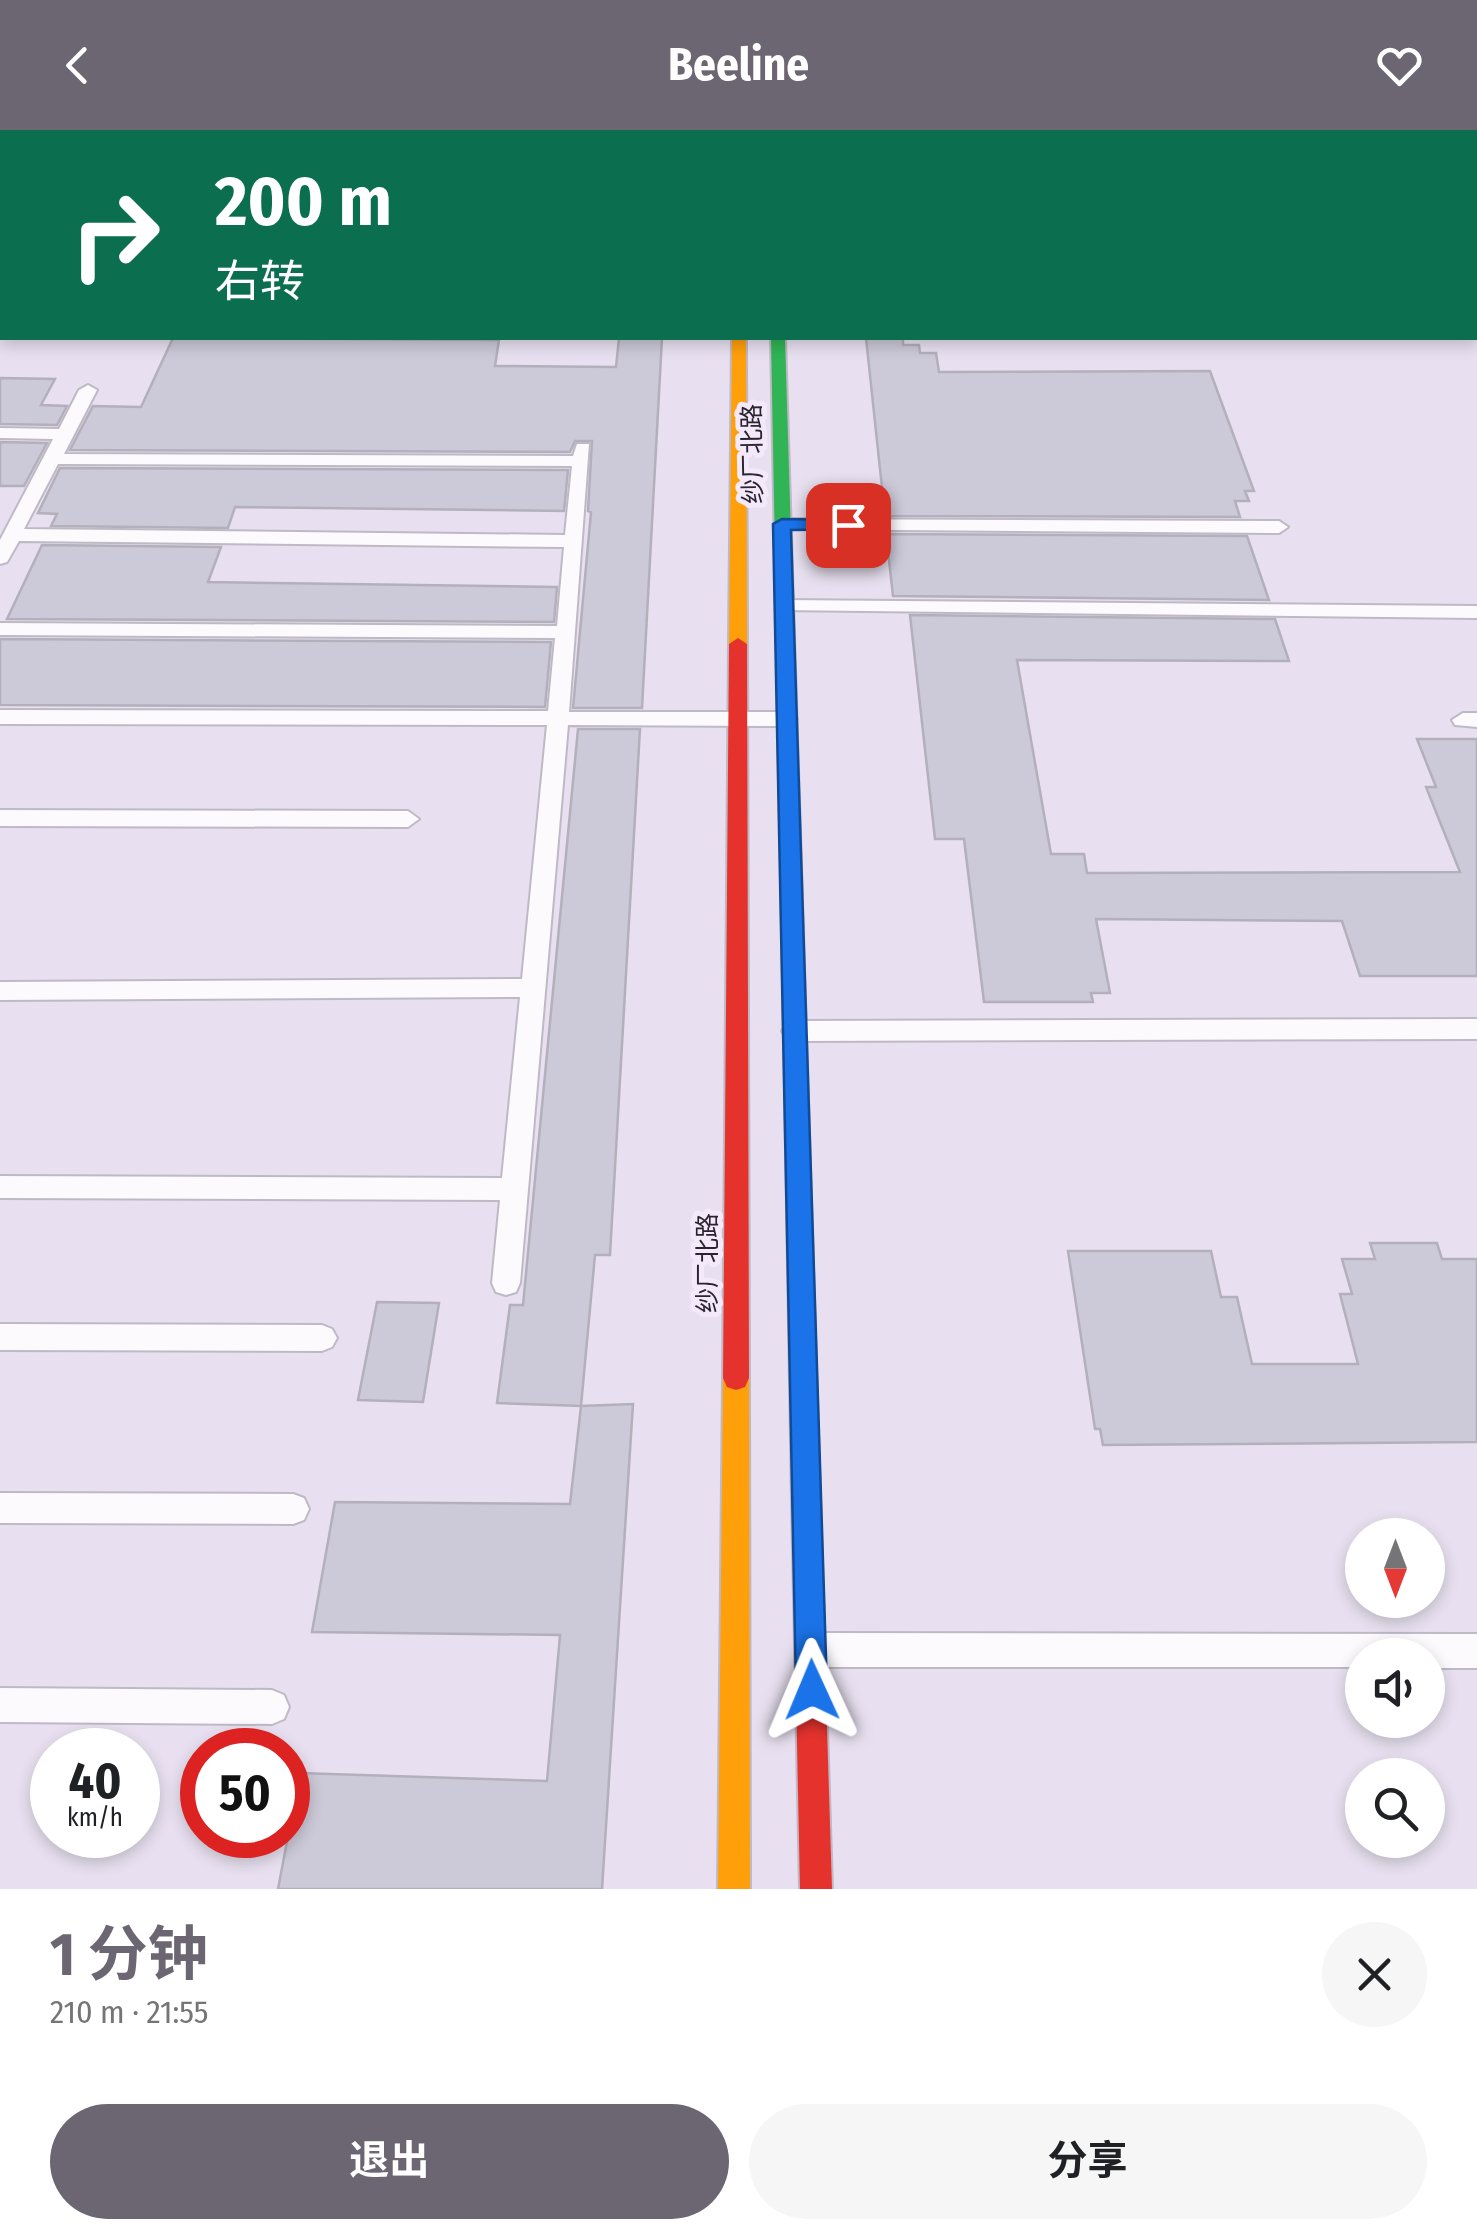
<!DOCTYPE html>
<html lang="zh">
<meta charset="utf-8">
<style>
body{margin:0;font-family:"Fira Sans Condensed","Noto Sans SC",sans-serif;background:#f6f6f6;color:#202124;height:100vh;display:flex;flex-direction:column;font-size:38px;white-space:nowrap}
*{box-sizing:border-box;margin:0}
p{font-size:32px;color:#757577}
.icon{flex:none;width:55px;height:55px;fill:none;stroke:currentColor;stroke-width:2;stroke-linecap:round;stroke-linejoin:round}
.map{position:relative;height:1759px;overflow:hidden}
.panel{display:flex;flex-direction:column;background:#fff;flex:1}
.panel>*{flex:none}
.banner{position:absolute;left:0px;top:0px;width:1478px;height:210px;box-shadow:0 5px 15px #0003;background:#0b6e4f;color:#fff;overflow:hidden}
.needle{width:65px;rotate:180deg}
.fabs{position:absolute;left:1345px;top:1388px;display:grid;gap:20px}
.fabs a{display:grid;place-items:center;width:100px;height:100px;border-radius:50%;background:#fff;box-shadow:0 5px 15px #0003;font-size:50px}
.speed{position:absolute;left:30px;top:1598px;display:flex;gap:20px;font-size:50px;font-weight:700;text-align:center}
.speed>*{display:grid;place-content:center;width:130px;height:130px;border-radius:50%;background:#fff;box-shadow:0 5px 15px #0003;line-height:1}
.speed small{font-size:25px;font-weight:400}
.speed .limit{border:15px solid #d22;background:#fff;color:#111}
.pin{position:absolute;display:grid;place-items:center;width:85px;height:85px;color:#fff;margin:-42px;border-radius:20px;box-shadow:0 5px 15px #0006}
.me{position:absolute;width:110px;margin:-55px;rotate:359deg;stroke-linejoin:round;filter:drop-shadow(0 0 8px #0008)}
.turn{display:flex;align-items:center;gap:35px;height:210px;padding:0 50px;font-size:45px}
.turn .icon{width:130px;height:130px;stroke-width:2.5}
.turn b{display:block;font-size:70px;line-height:85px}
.round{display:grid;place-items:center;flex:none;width:105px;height:105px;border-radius:52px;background:#f6f6f6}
.head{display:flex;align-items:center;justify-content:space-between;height:170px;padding:0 50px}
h1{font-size:60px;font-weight:700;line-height:75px;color:#6c6673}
.button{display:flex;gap:20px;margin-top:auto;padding:20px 50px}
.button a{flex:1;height:115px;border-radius:60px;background:#6c6673;color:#fff;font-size:40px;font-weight:700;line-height:115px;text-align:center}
.button a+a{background:#f6f6f6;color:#202124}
header{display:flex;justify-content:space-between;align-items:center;height:130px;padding:0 50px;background:#6c6673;color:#fff;font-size:45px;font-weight:700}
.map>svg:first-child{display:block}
.building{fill:#ccc9d8;stroke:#b3b0bc;stroke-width:2.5}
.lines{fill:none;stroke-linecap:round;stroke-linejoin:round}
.lane-casing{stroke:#bfb8c5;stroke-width:4}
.fast-casing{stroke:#bfb8c5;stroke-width:4}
.slow-casing{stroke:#bfb8c5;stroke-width:4}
.jam-casing{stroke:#bfb8c5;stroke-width:4}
.lane{fill:#fcfafd;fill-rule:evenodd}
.fast{fill:#30b455;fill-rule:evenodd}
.slow{fill:#ff9f0a;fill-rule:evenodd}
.jam{fill:#e5322d;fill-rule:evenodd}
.route{fill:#1a73e8;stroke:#114b97;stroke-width:2.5}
.labels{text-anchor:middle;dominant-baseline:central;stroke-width:10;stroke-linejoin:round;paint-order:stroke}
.street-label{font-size:25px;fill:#2a242f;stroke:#f3e9fb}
</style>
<header><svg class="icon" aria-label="back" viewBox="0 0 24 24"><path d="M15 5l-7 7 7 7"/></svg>Beeline<svg class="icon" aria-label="heart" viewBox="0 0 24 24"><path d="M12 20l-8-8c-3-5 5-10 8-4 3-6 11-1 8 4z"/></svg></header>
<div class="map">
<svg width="1477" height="1759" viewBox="0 0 1477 1759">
<rect width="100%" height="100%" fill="#e8e0f0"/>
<path class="building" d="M173,208L499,210L495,236L616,237L619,208H662L642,578H573L591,382L588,381L592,311H575L570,322L70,320L93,276L141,277Z
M866,208H903V215H919L920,223H936L939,242L1210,241L1254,361H1245L1249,371H1235L1240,387L885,386Z
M0,248L55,249L41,275L67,276L57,295L0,294Z
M0,312L47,313L24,356H0Z
M60,338L568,340L564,381L235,377L228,398L51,396L57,384L38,383Z
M886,404L1247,406L1269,470L893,466Z
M42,415L221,417L208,452L557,457L554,492L7,489Z
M910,485L1275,489L1289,531L1017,530L1051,724H1084L1087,743L1460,742L1426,657H1436L1417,609H1477V846H1360L1342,791L1096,789L1110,863H1091L1093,872H984L964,709H935Z
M0,509L551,512L545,577L0,575Z
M578,599H640L610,1125H595L581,1276L497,1273L510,1175H523Z
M1370,1113H1437L1442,1129H1477V1312L1103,1315L1100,1299H1095L1068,1121H1211L1221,1167H1237L1252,1234H1358L1340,1164H1352L1342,1129H1375Z
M377,1172L439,1173L423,1272L358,1270Z
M633,1274L602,1759H278L300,1643L547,1651L560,1505L312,1502L335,1372L570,1374L581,1276Z"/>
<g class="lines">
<g class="lane-casing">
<path id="lane" d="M0,40H2V48H0Z
M1475,117H1477V127H1475Z
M88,255L97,260L64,324L573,326L577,314H589L569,582H786L797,589L786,596L568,595L520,1153L516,1162L506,1165L496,1162L492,1153L500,1070L0,1068V1046L502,1048L520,867L0,870V852L522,849L547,595L0,594V580L548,581L555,508L0,505V493L557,496L564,417L19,411L7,432L0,434V410L53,309L0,308V298L59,299L79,260ZM58,334L572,336L565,405L24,399Z
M782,389L1279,391L1288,397L1279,403L775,399V391Z
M784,470L1477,476V488L777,480V472Z
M1463,583H1477V597L1455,595L1452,590Z
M0,680L408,681L419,689L408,697L0,696Z
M1477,889V909L795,911L786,908L782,901L786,894L795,891Z
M0,1194L322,1195L332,1199L337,1208L332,1217L322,1221L0,1220Z
M0,1363L293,1364L304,1368L309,1379L304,1390L293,1394L0,1393Z
M815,1503L1477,1504V1538H1428V1525H1362V1537H815L803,1532L798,1520L803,1508Z
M0,1558L272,1560L284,1565L289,1577L284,1589L272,1594L0,1592Z"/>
</g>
<g class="fast-casing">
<path id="fast" d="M771,208H785L806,903L803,909H787L784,903Z"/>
</g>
<g class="slow-casing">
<path id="slow" d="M766,0H778V2H766Z
M732,208H746L747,514L738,520L729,514Z
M795,894L803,897L806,903L820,1371L816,1381L806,1384L796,1381L792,1371L784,903L787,897Z
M736,1236L745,1239L749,1248L750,1759H718L723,1248L727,1239Z"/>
</g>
<g class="jam-casing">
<path id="jam" d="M738,508L747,514L749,1248L745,1257L736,1260L727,1257L723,1248L729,514Z
M806,1358L816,1361L820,1371L832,1759H800L792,1371L796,1361Z"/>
</g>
<use href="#lane" class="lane"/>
<use href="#fast" class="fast"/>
<use href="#slow" class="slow"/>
<use href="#jam" class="jam"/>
</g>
<path class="route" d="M848,390L856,395L854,399L791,400L827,1560L822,1571L812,1575L801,1571L796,1560L773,394L782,389Z"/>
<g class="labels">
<g class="street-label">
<text transform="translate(753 324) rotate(-91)">纱厂北路</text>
<text transform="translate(708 1133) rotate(-90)">纱厂北路</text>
</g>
</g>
</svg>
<div class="fabs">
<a><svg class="needle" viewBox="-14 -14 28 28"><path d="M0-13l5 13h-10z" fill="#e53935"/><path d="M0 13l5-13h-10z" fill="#757577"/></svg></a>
<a><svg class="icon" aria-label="sound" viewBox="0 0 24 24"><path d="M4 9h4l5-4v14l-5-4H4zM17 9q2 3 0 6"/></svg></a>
<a><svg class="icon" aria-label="search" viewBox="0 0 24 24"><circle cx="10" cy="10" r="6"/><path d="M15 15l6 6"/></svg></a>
</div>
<div class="speed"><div>40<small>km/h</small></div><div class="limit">50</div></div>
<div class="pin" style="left:848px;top:395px;background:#d93025"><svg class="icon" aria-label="arrive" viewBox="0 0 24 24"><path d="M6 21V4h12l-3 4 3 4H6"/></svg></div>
<svg class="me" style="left:812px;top:1560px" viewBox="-20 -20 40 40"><path d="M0-17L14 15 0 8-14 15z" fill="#1a73e8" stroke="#fff" stroke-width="4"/></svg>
<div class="banner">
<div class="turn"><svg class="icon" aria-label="right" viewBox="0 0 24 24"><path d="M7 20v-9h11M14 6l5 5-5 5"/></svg><div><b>200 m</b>右转</div></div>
</div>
</div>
<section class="panel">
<div class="head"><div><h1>1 分钟</h1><p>210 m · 21:55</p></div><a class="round"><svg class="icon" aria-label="close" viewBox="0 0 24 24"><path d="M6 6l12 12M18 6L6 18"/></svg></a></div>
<div class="button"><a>退出</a><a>分享</a></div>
</section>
